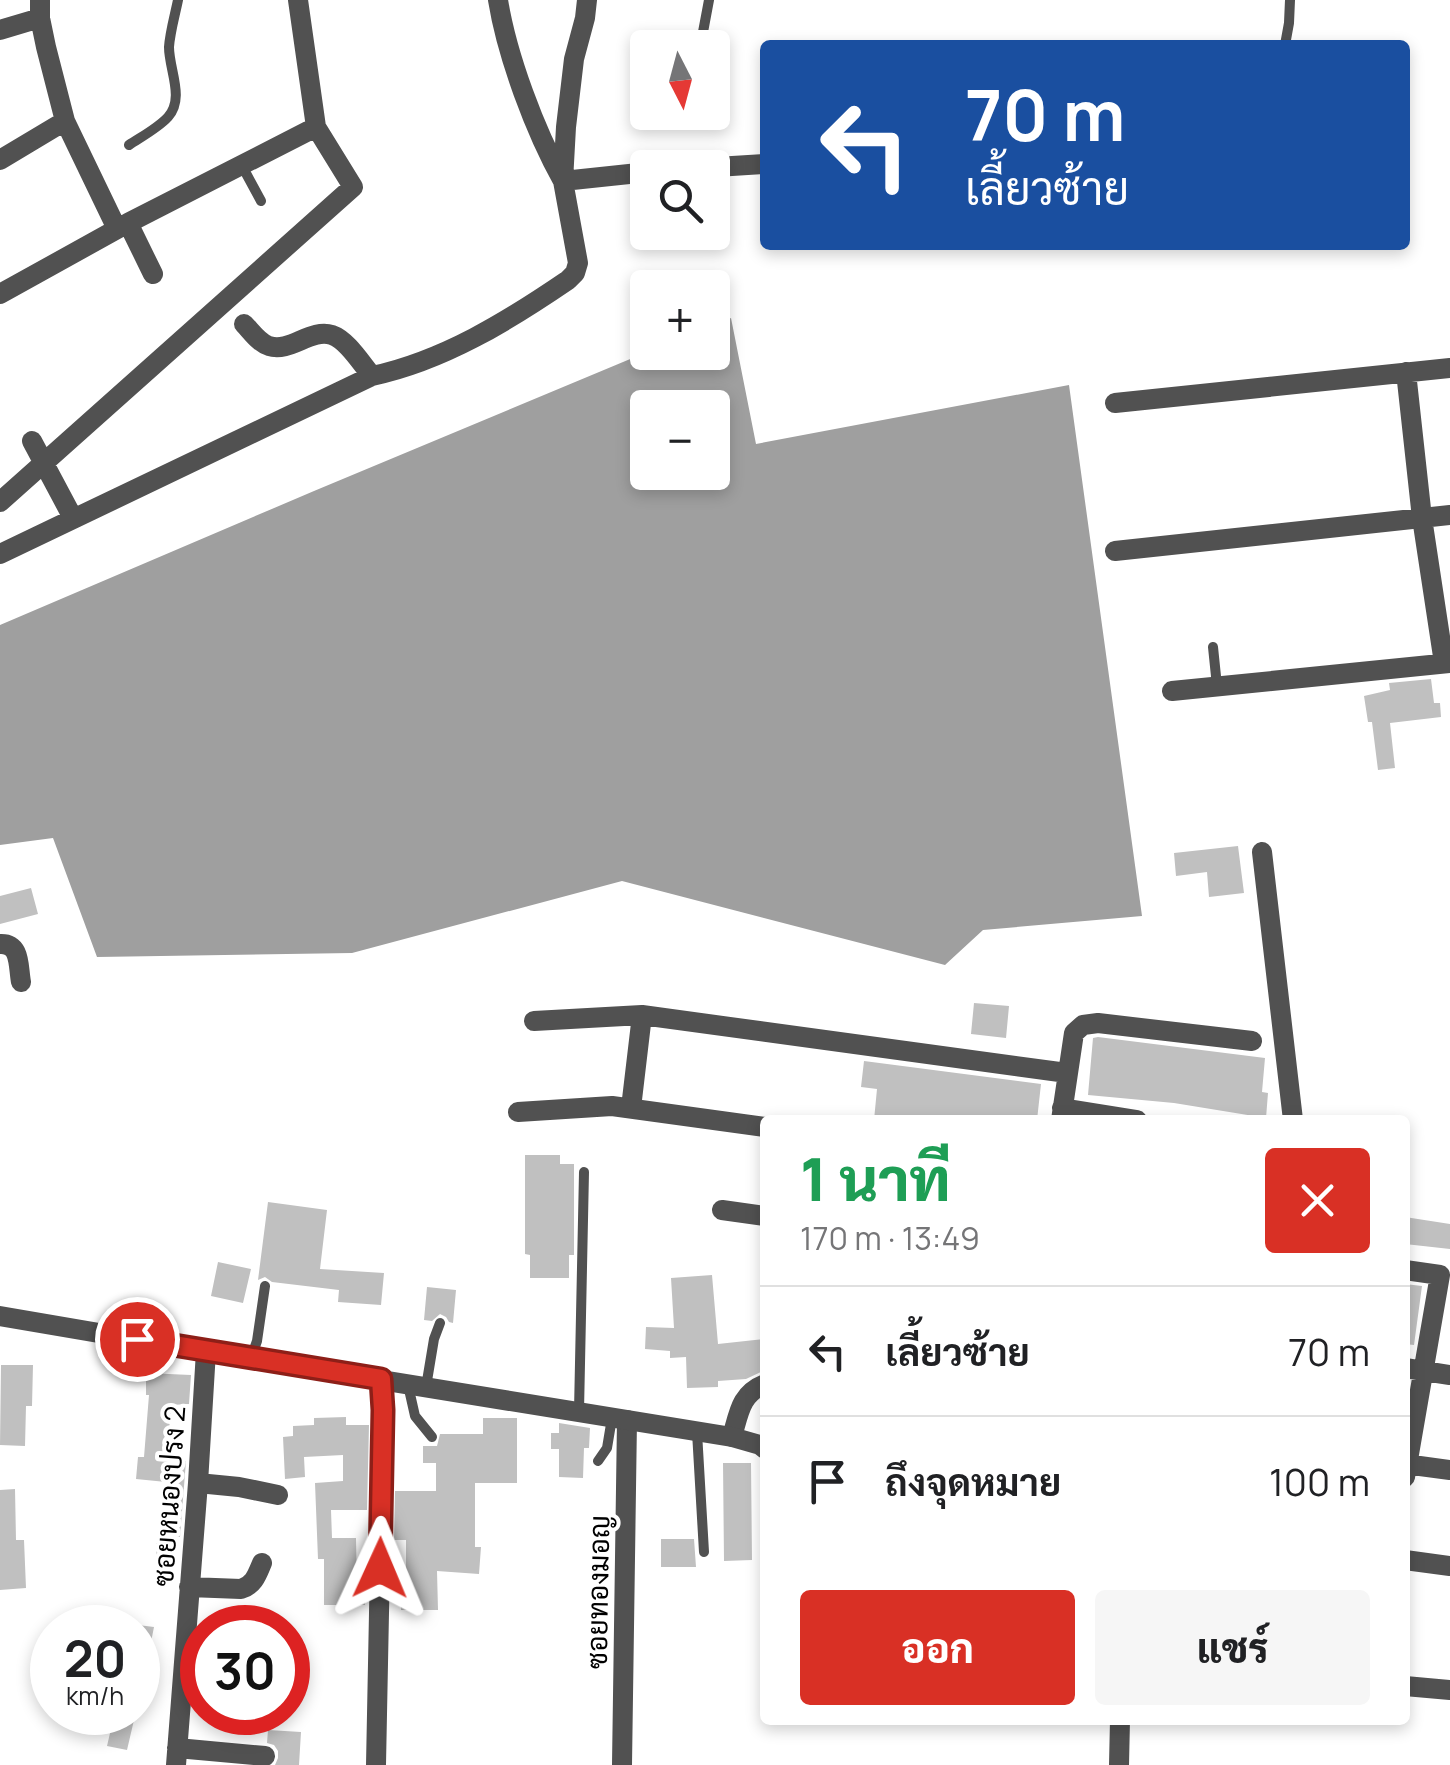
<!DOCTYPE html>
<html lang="th">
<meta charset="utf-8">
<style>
body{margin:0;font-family:Manrope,Sarabun,sans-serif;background:#f6f6f6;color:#202124;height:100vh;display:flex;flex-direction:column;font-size:38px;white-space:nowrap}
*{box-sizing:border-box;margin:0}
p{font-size:32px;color:#757577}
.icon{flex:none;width:55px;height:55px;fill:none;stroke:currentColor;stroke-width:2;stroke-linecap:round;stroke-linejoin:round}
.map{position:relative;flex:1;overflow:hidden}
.panel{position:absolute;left:760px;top:1115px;width:650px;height:610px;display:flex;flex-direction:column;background:#fff;border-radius:10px;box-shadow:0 5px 15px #0003}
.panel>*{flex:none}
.banner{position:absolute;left:760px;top:40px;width:650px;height:210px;border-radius:10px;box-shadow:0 5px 15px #0003;background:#1a4fa0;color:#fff;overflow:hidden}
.needle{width:65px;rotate:174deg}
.fabs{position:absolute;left:630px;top:30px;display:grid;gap:20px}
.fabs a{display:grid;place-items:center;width:100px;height:100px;border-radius:10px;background:#fff;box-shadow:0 5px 15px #0003;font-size:50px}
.speed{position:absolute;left:30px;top:1605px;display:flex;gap:20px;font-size:50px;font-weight:700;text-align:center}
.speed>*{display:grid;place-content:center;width:130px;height:130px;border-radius:50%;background:#fff;box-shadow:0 5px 15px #0003;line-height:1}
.speed small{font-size:25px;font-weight:400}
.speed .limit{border:15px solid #d22;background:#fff;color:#111}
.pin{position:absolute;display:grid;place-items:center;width:85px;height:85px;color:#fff;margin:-42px;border:5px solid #fff;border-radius:50%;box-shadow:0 2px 10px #0007}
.me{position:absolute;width:110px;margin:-55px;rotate:1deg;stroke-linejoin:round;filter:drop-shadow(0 0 8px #0008)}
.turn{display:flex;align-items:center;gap:35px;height:210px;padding:0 40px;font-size:45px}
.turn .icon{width:130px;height:130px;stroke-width:2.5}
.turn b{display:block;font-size:70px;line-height:85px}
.round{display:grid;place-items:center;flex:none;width:105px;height:105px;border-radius:10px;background:#f6f6f6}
.headline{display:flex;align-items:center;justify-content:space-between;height:170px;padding:0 40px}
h1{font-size:60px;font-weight:800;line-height:75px;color:#1e9e55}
.button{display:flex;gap:20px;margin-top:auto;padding:20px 40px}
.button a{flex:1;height:115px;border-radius:10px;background:#d93025;color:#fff;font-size:40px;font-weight:800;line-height:115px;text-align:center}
.button a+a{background:#f6f6f6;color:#202124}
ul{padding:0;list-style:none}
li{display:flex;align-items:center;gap:30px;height:130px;padding:0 40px;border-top:2px solid #e0e0e0}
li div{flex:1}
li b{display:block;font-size:38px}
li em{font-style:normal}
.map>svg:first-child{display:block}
.water{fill:#9f9f9f;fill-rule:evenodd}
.building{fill:#c0c0c0}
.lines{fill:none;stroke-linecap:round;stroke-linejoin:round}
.service{stroke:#515151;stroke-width:10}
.minor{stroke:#515151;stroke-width:20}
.tertiary{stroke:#515151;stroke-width:20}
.route-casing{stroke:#8d1f18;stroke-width:25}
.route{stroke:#d93025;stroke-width:18}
.labels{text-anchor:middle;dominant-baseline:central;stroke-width:8;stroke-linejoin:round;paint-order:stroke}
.street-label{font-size:28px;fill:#000;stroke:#fff}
</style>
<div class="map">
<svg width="1450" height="1765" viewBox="0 0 1450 1765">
<rect width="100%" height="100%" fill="#fff"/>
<path class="water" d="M731,318L756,444L1069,385L1142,916L983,930L945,965L622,881L352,953L97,957L53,838L0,845V625L314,491L647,352H712L713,325ZM648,408H712V472H648Z"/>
<path class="building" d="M1431,679L1434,703H1440L1441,717L1390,723L1395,768L1378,770L1372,722H1368L1364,696L1390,690L1389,683Z
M1238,846L1244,893L1209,897L1207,872L1176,876L1174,853Z
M31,888L38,914L0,924V896Z
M974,1003L1009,1006L1006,1038L971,1034Z
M1098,1037L1265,1058L1262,1092L1268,1093L1266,1118L1174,1103L1088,1095L1093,1038Z
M864,1061L1041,1084L1037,1120H874L877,1089L861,1087Z
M525,1155H560V1164H574V1255H569V1278H530V1255L525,1254Z
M268,1202L327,1210L320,1269L384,1273L381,1305L338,1302L339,1290L272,1282L265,1277L258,1280Z
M1405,1217L1450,1224V1249L1405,1244Z
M218,1262L251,1269L243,1303L211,1296Z
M712,1275L718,1344L765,1339V1370L746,1379L718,1381V1387L687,1388L686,1357L670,1358V1351L645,1349L646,1327L674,1328L671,1278Z
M1405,1284L1422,1286L1414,1345L1405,1344Z
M427,1287L456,1290L453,1323L449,1322L446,1317L440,1314L432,1321L424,1320Z
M1,1365H33L32,1406H26L25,1446L0,1445Z
M146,1373L191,1375L189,1404L171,1405L167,1459L186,1461L180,1537L173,1536L174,1565L157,1566L156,1543H159L166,1482L136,1479L138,1457H144L149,1395H146Z
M346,1417V1425H369L367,1510H331L332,1538H356L357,1586H366L365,1605H324V1559H318L315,1483L343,1481V1455L304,1457L305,1477L285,1479L283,1437L293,1436V1426L314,1425V1418Z
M483,1418H517V1483H475V1547H481L479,1574L437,1571L438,1610H401L400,1580H406V1540H394L395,1491H436V1463H423V1446H437L440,1434H483Z
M559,1423L590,1428L589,1448H584L583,1478L559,1477V1449H551V1433H559Z
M723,1463H751L752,1560L724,1561Z
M15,1489L16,1540H24L26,1588L0,1590V1490Z
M661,1539H694L696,1567H661Z
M138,1625L154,1627L144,1677L138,1676Z
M114,1716L134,1720L127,1750L107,1746Z
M268,1730L301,1732L299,1765H275L278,1758V1751L274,1745L267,1743Z"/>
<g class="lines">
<path class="service" d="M1285,45L1289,23L1290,0
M700,48L709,0
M129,145C141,137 158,128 168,117C185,98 169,70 169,47C170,32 175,15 178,0
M241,164L261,201
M1213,647L1217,686
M251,1358L257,1341L265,1286
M408,1385L415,1416L432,1437
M426,1387L434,1339L440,1323
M579,1411L584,1172
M697,1432L704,1552
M598,1461L607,1448L612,1418"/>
<path class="minor" d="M40,0V18L46,47L65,121L117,229
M498,0C507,56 535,131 563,181L648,172
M0,30L40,18
M0,160L65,121
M700,168L765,164
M128,223L153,274
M0,294L128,223L316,127
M244,324C251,331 259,343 269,346C290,353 311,328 332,335C347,340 361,363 372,376
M1406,372L1422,518L1444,663
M1115,403L1450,368
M32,441L73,518
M0,502L353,187L316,127L298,0
M1115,551L1450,515
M0,554L372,376C443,361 508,321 568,280L575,273L578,263L563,181L566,127L574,59L585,18L587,0
M1172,691L1450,663
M1262,852L1293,1120
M0,944C21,943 18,966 21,982
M534,1021L642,1015L1067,1073
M631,1108L642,1015
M1062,1108L1137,1120
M518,1112L612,1106L765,1127
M1061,1120L1074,1033L1083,1025L1098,1023L1252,1041
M722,1210L765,1216
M1405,1270L1440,1275L1405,1477
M1405,1368L1450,1375
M732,1437C739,1413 740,1394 765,1384
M1405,1464L1450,1470
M198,1483L239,1487L278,1495
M1405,1560L1450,1566
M189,1587L241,1589C254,1585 257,1575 262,1563
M177,1748L265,1756
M176,1765L198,1483L206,1351
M376,1765L383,1410L381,1379
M622,1765L627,1420
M1119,1765L1120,1720"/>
<path class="tertiary" d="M0,1316L251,1359L732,1437L760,1445L765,1449
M1405,1686L1450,1690"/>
</g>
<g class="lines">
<g class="route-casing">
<path id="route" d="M137,1339L381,1379L383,1410L380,1568"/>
</g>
<use href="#route" class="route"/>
</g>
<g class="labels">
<g class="street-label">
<text transform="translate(168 1496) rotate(-86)">ซอยหนองปรง 2</text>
<text transform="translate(597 1592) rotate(-89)">ซอยทองมอญ</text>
</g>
</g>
</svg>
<div class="fabs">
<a><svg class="needle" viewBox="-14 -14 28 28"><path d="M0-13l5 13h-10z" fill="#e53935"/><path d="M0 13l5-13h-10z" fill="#757577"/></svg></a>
<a><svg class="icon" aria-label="search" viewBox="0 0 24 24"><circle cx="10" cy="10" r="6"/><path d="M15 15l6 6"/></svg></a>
<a>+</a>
<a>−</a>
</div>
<div class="speed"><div>20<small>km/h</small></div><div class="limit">30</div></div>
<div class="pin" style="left:137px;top:1339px;background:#d93025"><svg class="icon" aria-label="arrive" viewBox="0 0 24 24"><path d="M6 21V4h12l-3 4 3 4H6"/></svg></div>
<svg class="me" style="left:380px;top:1568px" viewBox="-20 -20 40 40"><path d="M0-17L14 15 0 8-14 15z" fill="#d93025" stroke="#fff" stroke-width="4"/></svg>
<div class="banner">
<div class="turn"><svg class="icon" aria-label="left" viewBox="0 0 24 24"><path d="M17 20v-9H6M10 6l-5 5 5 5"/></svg><div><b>70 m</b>เลี้ยวซ้าย</div></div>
</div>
<section class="panel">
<div class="headline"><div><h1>1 นาที</h1><p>170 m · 13:49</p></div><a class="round" style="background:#d93025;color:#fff"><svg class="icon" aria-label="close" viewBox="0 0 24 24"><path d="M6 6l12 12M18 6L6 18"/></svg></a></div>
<ul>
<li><svg class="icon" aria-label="left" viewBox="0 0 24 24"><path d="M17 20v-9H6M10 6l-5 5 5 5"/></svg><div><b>เลี้ยวซ้าย</b></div><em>70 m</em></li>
<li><svg class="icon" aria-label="arrive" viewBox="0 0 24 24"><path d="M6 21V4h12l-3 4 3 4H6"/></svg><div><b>ถึงจุดหมาย</b></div><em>100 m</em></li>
</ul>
<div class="button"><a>ออก</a><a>แชร์</a></div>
</section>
</div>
